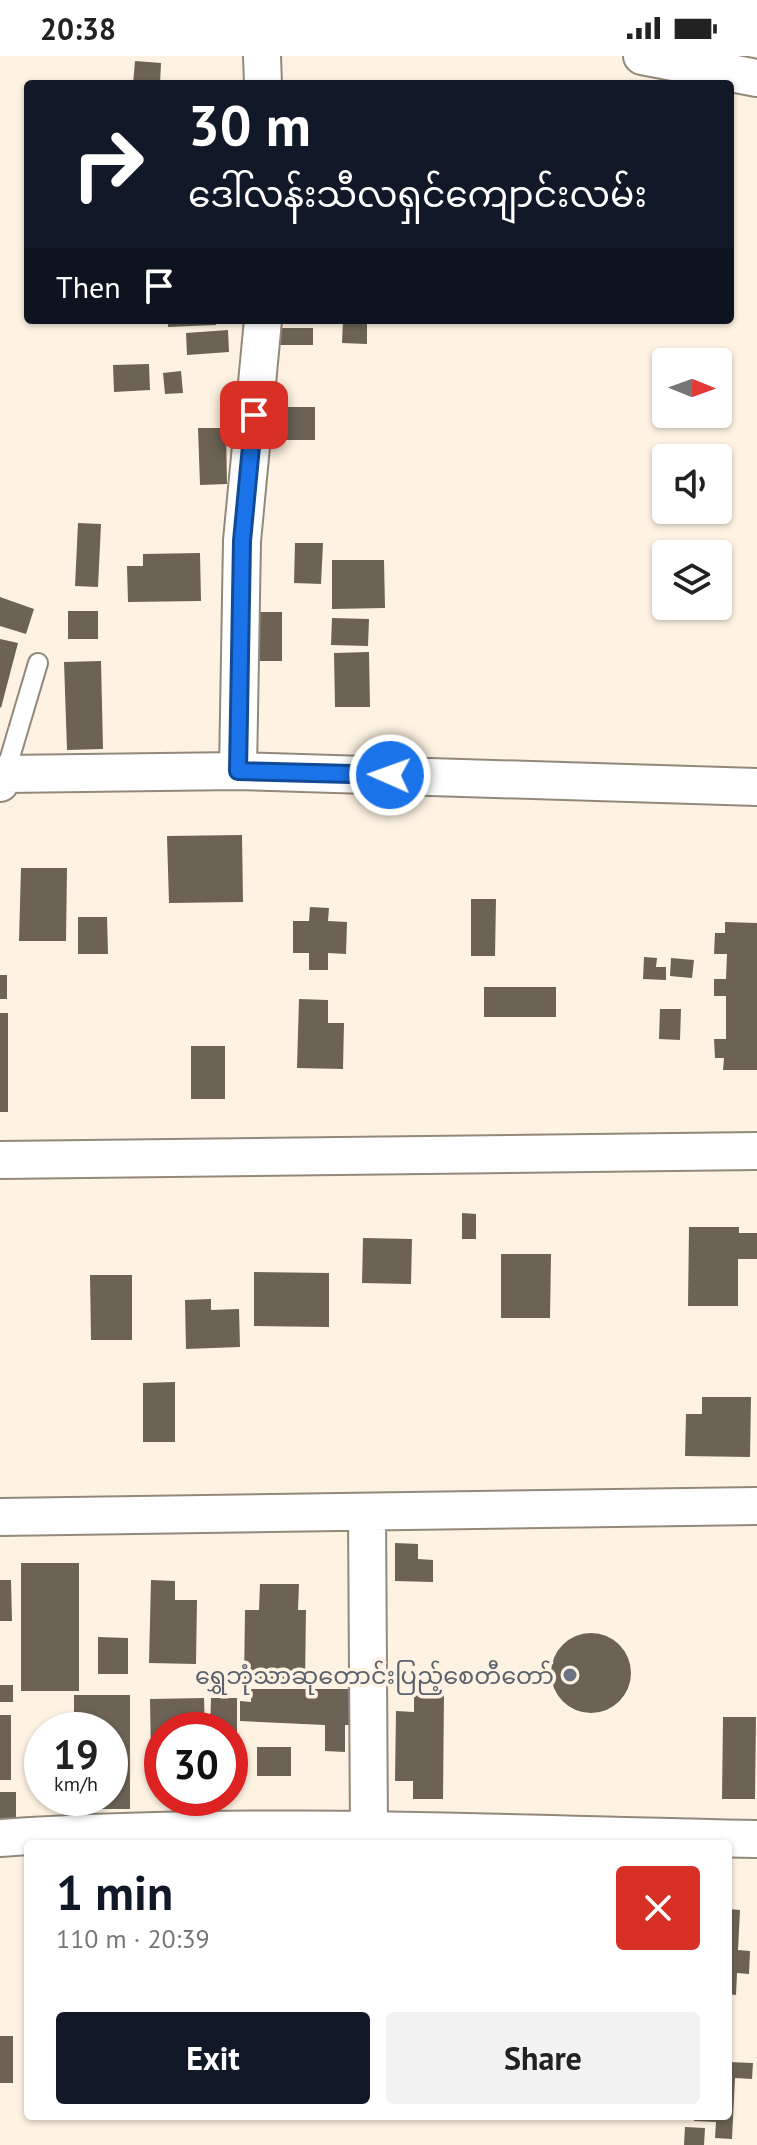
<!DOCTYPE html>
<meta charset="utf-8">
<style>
body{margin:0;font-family:"PT Sans","Noto Sans Myanmar",sans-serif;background:#f2f2f2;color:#222;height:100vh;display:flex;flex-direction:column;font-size:30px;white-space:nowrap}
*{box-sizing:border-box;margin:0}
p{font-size:26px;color:#767676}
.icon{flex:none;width:44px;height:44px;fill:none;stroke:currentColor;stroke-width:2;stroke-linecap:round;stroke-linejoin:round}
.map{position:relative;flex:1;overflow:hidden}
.sheet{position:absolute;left:24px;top:1784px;width:708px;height:280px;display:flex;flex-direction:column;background:#fff;border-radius:8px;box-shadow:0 2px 6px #0004}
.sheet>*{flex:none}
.top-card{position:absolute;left:24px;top:24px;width:710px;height:244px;border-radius:8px;box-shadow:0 2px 6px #0004;background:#111827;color:#fff;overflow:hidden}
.needle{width:52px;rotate:91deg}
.controls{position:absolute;left:652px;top:292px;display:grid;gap:16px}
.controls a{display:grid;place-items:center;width:80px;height:80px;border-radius:8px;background:#fff;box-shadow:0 2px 6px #0004;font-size:40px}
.speed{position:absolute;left:24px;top:1656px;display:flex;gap:16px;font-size:40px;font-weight:700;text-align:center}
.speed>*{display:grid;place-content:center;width:104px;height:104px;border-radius:50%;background:#fff;box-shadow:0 2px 6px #0004;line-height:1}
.speed small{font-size:20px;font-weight:400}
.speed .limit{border:12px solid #d22;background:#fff;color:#111}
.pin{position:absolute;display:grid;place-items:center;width:68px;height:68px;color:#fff;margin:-34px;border-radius:16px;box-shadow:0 4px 12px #0006}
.me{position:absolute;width:88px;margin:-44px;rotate:272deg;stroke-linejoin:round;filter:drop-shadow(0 0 6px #0008)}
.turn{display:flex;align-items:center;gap:28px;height:168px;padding:0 32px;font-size:36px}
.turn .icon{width:104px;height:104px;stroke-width:2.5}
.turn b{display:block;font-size:56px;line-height:68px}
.then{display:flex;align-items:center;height:76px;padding:0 32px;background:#0003;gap:16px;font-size:30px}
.round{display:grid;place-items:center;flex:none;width:84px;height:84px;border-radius:8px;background:#f2f2f2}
.overview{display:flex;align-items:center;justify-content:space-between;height:136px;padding:0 32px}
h1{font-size:48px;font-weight:700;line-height:60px;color:#111827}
.button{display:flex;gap:16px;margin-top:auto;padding:16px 32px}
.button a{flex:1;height:92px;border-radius:8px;background:#111827;color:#fff;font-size:32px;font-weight:700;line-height:92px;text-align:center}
.button a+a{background:#f2f2f2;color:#222}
.status{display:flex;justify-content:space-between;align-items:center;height:56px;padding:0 40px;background:#fff;direction:ltr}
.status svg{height:22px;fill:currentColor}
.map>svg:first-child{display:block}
.building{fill:#6c6255}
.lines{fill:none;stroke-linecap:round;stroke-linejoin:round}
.service-casing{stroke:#93897b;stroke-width:22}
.minor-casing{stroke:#93897b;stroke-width:40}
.service{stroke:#fff;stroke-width:18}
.minor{stroke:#fff;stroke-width:36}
.route-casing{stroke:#114b97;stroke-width:20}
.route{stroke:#1a73e8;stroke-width:14}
.worship-dot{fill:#6b7280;stroke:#fef3e3;stroke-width:3}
.labels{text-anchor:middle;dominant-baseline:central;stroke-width:7;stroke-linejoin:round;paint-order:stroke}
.worship-label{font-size:24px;fill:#5b616d;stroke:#fef3e3;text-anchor:end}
</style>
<div class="status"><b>20:38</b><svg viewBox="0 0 49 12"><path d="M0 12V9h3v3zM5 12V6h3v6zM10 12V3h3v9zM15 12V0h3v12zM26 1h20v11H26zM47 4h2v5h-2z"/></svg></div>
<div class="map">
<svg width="757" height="2089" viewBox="0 0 757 2089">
<rect width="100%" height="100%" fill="#fef3e3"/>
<path class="building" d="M135,5L161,7L160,28H133Z
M168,264H216V269L168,271Z
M343,264H367V288L342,287Z
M276,272H313V289H276Z
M228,274L229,296L187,299L186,277Z
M149,308L150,334L114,336L113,309Z
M181,315L183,337L165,338L163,317Z
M272,351H315V384H272Z
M198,372H226L227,428L200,429Z
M78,467L101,468L98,531L75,530Z
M295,487H323L321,528L294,527Z
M200,497L201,545L128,546L127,510H143V498Z
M332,504H384L385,552L332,553Z
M0,541L34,553L26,578L0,570Z
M68,555H98V583H68Z
M256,556H282V605H255Z
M332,562L369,563L368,590L331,589Z
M0,583L18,587L1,652L0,651Z
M369,596L370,651H335L334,597Z
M101,605L103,693L67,694L64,606Z
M242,779L243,846L169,847L167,780Z
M21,812H67L66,885H19Z
M471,843H496L495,900H471Z
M310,851L329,852L328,865L347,866L346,898L328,897V914H309V897H293V865H309Z
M78,861H107L108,898H78Z
M725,866L757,867V1014H723L724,1002H715L714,983H726V940H714V923H726L727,898H714L715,877H725Z
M644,901L657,902L656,911H666V924L643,923Z
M671,902L694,904L692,922L670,920Z
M0,919H7V943H0Z
M484,931H556V961H484Z
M299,943L328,944V967H344L343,1013L297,1012Z
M660,953H681L680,984L659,983Z
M0,957H8V1056H0Z
M191,990H225V1043H191Z
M462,1157L476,1158V1183H462Z
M689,1171H739V1177H757V1203H738V1250H688Z
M363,1182L412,1183L411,1228L362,1227Z
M501,1198H551L550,1262H501Z
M254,1216L329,1217V1271L254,1270Z
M90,1219H132V1284H91Z
M211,1243V1254L239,1253L240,1291L186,1293L185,1244Z
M175,1326V1386H143V1327Z
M702,1341H751L750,1401L685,1400L686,1358H702Z
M395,1487L418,1488V1503L433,1504V1526L395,1525Z
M21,1507H79V1635H21Z
M0,1524H11L12,1565H0Z
M151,1524L175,1525V1544H197L196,1608L149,1607Z
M260,1528H299L298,1554H306L305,1626L244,1625L245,1554H259Z
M551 1617a40 40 0 1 1 80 0a40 40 0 1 1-80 0Z
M98,1581L128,1582V1618H98Z
M0,1629H13V1646H0Z
M251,1633H354L353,1669H345V1696L325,1695V1669L240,1665V1645L251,1646Z
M414,1636H444L443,1743H413V1725H395L396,1655L414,1656Z
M74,1639H130V1753H75V1742H110V1674H74Z
M204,1642L205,1674H162V1701L151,1702L150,1643Z
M211,1642H237V1687H230V1674H210Z
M0,1659H11V1724H0Z
M723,1661H756L755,1743H722Z
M257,1691H291V1720H257Z
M0,1736H16V1765H0Z
M728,1853L740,1854L738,1894L750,1895L749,1918L737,1917L736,1939L728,1938Z
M0,1980H13V2027H0Z
M728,2006L753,2007L752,2023L735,2022L732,2083L715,2082L716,2066L694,2065L695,2060H728Z
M685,2071L705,2072L704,2089H684Z"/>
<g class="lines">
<g class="service-casing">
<path id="service" d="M5,718L38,607"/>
</g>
<g class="minor-casing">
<path id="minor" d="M262,0L263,28
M642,0L757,22
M238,715L242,485L263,264
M0,727L5,718L238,715L757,731
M0,1104L757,1095
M367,1456L369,1776
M0,1461L757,1450
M0,1782C251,1765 505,1778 757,1783"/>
</g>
<use href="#service" class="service"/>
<use href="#minor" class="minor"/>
</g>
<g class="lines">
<g class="route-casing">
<path id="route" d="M254,359L242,485L238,715L390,719"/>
</g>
<use href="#route" class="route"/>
</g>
<circle class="worship-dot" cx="570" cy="1619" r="8"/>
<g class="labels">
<g class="worship-label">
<text x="554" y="1619">ရွှေဘုံသာဆုတောင်းပြည့်စေတီတော်</text>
</g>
</g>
</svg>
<div class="controls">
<a><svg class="needle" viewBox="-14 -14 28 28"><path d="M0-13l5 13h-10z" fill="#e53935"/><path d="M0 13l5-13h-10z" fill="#767676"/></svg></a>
<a><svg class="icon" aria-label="sound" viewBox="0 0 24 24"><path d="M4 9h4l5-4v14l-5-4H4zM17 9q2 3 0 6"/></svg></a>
<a><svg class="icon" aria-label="layers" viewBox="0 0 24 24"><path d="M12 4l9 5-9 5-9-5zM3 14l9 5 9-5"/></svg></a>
</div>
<div class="speed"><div>19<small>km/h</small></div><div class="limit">30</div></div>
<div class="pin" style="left:254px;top:359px;background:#d93025"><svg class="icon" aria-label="arrive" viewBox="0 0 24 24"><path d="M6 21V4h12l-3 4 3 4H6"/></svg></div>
<svg class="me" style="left:390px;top:719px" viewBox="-20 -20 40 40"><circle r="17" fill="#1a73e8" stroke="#fff" stroke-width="3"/><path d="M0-11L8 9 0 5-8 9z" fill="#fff"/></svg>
<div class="top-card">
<div class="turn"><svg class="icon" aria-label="right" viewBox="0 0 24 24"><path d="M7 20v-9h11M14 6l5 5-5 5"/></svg><div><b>30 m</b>ဒေါ်လန်းသီလရှင်ကျောင်းလမ်း</div></div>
<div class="then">Then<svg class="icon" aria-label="arrive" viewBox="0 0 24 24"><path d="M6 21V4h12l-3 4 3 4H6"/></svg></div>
</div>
<section class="sheet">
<div class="overview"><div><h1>1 min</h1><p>110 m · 20:39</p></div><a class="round" style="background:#d93025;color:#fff"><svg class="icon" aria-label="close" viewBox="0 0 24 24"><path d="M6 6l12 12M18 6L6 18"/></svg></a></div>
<div class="button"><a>Exit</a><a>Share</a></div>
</section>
</div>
